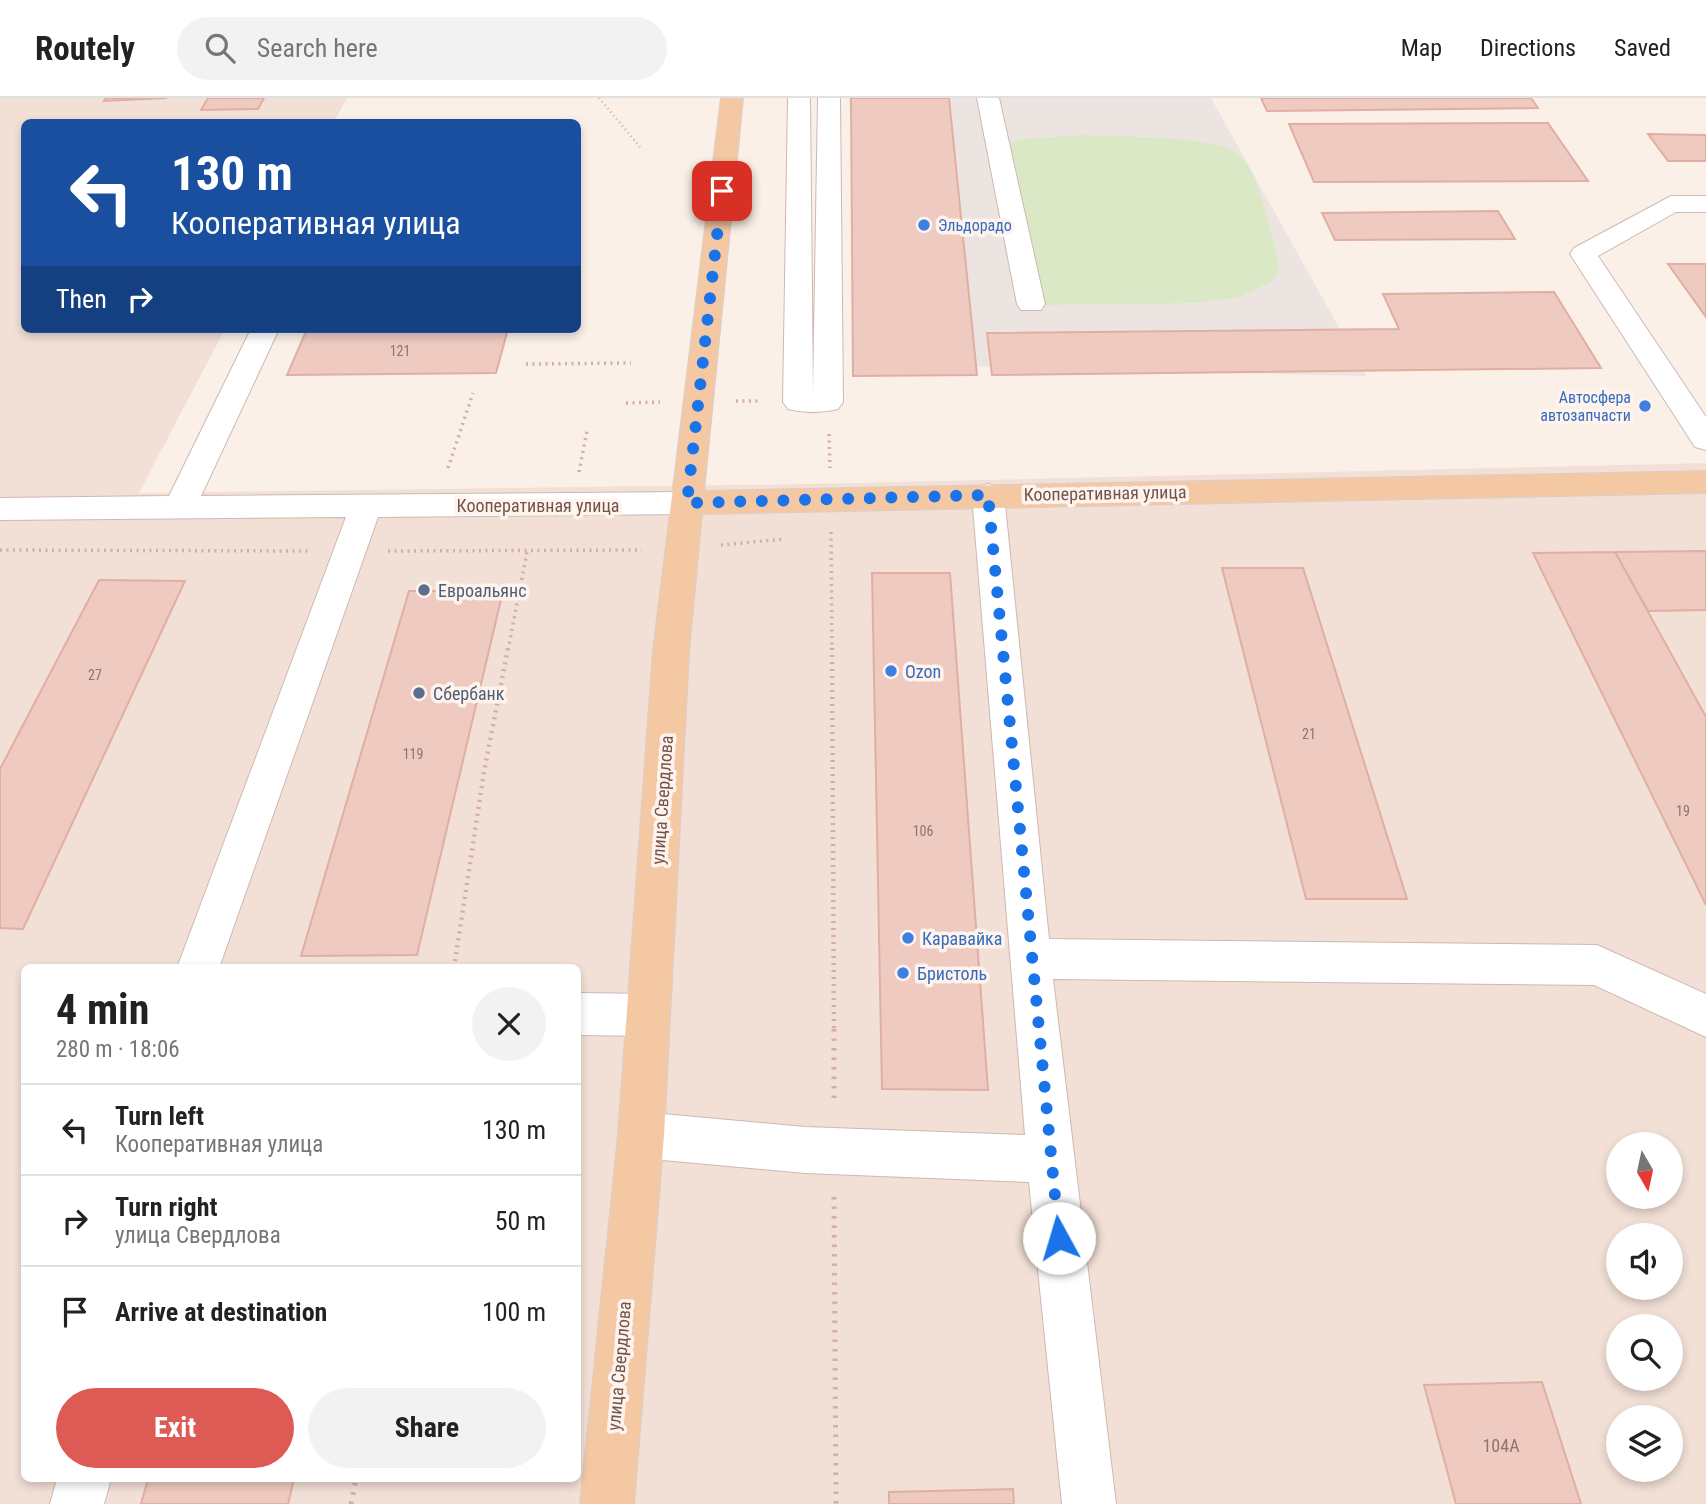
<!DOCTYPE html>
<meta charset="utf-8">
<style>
body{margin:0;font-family:"Roboto Condensed",sans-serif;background:#f2f2f2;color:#222;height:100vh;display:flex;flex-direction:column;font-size:26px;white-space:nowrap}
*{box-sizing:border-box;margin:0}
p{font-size:23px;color:#767676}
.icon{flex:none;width:38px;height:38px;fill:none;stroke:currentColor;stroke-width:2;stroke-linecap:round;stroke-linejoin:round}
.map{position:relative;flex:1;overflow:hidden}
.side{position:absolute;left:21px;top:866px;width:560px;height:518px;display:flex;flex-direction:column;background:#fff;border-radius:10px;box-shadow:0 4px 10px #0003}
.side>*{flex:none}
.hud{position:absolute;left:21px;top:21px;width:560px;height:214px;border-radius:10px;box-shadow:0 4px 10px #0003;background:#1a4fa0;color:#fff;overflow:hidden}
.needle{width:46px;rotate:171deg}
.buttons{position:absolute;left:1606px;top:1034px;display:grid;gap:14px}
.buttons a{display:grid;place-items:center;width:77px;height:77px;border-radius:50%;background:#fff;box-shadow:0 4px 10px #0003;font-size:35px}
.pin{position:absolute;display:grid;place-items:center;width:60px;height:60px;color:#fff;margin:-30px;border-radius:14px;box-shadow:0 4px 10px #0006}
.me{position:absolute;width:77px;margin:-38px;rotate:354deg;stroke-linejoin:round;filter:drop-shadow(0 0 5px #0008)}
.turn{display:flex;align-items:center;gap:24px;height:147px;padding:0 35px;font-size:32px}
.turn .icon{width:91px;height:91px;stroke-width:2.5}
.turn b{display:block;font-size:49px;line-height:60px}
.then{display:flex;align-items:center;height:66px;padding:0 35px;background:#0003;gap:14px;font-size:26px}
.round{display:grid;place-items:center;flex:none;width:74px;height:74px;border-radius:37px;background:#f2f2f2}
.overview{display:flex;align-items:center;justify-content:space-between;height:119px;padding:0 35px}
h1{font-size:42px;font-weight:700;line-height:52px}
.cta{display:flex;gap:14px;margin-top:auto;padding:14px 35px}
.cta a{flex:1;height:80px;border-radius:42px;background:#dd5a55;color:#fff;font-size:28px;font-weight:700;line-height:80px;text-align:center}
.cta a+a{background:#f2f2f2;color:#222}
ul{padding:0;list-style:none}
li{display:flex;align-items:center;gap:21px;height:91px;padding:0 35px;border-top:2px solid #e0e0e0}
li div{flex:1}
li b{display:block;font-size:26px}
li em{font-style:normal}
header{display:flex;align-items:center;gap:42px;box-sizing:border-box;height:98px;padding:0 35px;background:#fff;border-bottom:2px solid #e0e0e0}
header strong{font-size:33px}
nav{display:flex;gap:38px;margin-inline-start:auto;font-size:24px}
.search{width:490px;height:63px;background:#f2f2f2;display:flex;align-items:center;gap:18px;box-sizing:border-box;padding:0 24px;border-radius:38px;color:#767676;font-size:26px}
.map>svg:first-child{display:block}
.residential{fill:#f2e0d6;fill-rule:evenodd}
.industrial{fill:#ece4e1}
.green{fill:#dae8c6}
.building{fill:#efcac1;stroke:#e0aea2;stroke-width:2}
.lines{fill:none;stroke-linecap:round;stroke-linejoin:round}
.minor-casing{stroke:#ceb8b1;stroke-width:2}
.major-casing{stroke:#d8cfcd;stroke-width:2}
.path-far3{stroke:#d4ada4;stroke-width:2.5;stroke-dasharray:1 3.5;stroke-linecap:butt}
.path-far2{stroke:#d4ada4;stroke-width:3.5;stroke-dasharray:2 4.5;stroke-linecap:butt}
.path-far1{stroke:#d4ada4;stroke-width:4.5;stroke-dasharray:2 5;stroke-linecap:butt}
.path{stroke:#d4ada4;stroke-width:5;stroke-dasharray:2.5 7;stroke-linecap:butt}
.minor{fill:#fff;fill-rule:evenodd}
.major{fill:#f5c8a4;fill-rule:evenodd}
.route{stroke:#1a73e8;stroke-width:12;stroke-dasharray:0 21.6}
.shop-dot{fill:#3f7fe0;stroke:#fef4ed;stroke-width:2.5}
.service-dot{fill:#5c6f8a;stroke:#fef4ed;stroke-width:2.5}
.labels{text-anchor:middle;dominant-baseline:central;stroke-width:7;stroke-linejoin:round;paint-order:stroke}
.number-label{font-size:14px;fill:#92726a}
.far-shop-label{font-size:16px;fill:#366cbe;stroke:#fef4ed;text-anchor:start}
.street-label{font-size:18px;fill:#73544d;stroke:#fef4ed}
.service-label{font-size:18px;fill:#4e5e75;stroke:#fef4ed;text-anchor:start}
.shop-label{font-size:18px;fill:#366cbe;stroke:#fef4ed;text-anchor:start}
.near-number-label{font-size:18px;fill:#92726a}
</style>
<header>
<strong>Routely</strong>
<div class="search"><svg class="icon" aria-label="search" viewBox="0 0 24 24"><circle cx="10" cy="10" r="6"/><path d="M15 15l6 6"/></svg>Search here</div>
<nav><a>Map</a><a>Directions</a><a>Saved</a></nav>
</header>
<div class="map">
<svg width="1706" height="1406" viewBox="0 0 1706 1406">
<rect width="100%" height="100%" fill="#fbf0e7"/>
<path class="residential" d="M0,0H347L334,24H24V231H225L139,395L810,386L1706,365V1406H0ZM24,870H578V1381H24ZM1619,1046H1671V1099H1619ZM1619,1138H1671V1190H1619ZM1619,1228H1671V1281H1619ZM1619,1320H1671V1372H1619Z"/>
<path class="industrial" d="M849,0H1211L1366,278L868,266Z"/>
<path class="green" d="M1085,37C1118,39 1215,37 1238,56C1261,75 1272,143 1280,171L1271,184L1240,199L1195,205L1041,207L1003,48L1021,41Z"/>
<path class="building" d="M106,0H167L104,3Z
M208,0H264L258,11L201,12Z
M851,0H949L977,277L853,278Z
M1261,0H1531L1538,10L1267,13Z
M1548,25L1588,83L1314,84L1289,26Z
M1648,36L1706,37V63H1668Z
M1498,113L1515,141L1335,142L1322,115Z
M1668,166H1706V219Z
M1554,194L1601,270L992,277L987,235L1399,231L1383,196Z
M307,231H508L496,275L287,277Z
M1706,453V512L1648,513L1615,454Z
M1615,454L1706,619V807L1533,455Z
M1222,470H1303L1407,801H1306Z
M872,475H950L988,992L882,991Z
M99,482L185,483L23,831L0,830V671Z
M409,493H503L417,857L301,858Z
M1542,1284L1581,1406H1456L1424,1287Z
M148,1381H294L288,1406H141Z
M1013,1391L1014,1406H889V1394Z"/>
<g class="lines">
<g class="minor-casing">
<path id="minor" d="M788,0H810L813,294L818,0H840L843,304L838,311C822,315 804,315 788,311L783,304Z
M977,0H999L1045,206L1041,212H1021L1017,206Z
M1671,98H1706V114H1676L1598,158L1706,319V352L1695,349L1570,156L1574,150Z
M251,231H279L201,398L687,394L698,397L703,405L698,413L687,416L378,419L219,870H177L346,419L0,422V400L169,398Z
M988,386L999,389L1004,397L1049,841L1597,847L1706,896V939L1594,887L1053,881L1116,1406H1062L1029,1084L805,1075L641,1060L625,1053L618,1037L625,1021L641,1014L805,1029L1025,1037L972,397L977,389Z
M578,895L648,896L663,902L670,917L663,932L648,938L578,937Z
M57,1381H111L104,1406H50Z"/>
</g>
<g class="major-casing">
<path id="major" d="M721,0H743L704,393L1706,373V395L702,416L689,553L664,1037L634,1406H580L618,1037L653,553Z"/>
</g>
<path class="path-far3" d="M599,0L640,49"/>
<path class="path-far2" d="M526,266L631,265
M736,303H762
M626,305L660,304
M829,336L830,370
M448,370L473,295
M579,374L587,333
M831,434L832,552
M721,447L785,441
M0,452L310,453
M388,453L642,452
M508,552L527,454"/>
<path class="path-far1" d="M832,550L834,933
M454,870L484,674L508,550"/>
<path class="path" d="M834,931V1007
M834,1099L836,1406
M351,1406L356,1381"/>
<use href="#minor" class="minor"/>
<use href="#major" class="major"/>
</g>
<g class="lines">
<path class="route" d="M722,93L687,405L988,397L1059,1140"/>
</g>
<g class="shop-dot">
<circle cx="924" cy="127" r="7"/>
<circle cx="1645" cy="308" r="7"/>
<circle cx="891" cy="573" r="7"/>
<circle cx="908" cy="840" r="7"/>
<circle cx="903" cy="875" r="7"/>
</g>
<g class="service-dot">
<circle cx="424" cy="492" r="7"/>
<circle cx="419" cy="595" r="7"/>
</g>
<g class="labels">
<g class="number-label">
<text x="400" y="253">121</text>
<text x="95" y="577">27</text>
<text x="1309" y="636">21</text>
<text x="413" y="656">119</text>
<text x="1683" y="713">19</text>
<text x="923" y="733">106</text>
</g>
<g class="far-shop-label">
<text x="938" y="127">Эльдорадо</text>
<text x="1631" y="299" text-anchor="end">Автосфера<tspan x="1631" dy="18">автозапчасти</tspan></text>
</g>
<g class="street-label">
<text transform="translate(1105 395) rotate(-1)">Кооперативная улица</text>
<text x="538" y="407">Кооперативная улица</text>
<text transform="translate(662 702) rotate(-86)">улица Свердлова</text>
<text transform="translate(619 1268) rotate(-85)">улица Свердлова</text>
</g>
<g class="service-label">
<text x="438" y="492">Евроальянс</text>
<text x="433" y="595">Сбербанк</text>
</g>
<g class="shop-label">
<text x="905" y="573">Ozon</text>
<text x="922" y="840">Каравайка</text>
<text x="917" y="875">Бристоль</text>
</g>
<g class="near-number-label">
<text x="1501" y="1347">104А</text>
</g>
</g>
</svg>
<div class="buttons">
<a><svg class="needle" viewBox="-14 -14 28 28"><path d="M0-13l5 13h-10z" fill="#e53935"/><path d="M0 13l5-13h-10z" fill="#767676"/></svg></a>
<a><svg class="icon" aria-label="sound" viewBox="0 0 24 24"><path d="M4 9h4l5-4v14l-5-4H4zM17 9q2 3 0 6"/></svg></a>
<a><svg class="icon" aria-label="search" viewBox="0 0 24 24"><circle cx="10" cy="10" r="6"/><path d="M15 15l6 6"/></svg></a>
<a><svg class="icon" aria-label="layers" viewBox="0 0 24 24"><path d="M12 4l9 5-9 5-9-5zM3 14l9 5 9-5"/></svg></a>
</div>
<div class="pin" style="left:722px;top:93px;background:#d93025"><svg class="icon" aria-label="arrive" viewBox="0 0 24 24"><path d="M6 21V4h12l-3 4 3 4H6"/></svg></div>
<svg class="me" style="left:1059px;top:1140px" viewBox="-20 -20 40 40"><circle r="19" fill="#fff"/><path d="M0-13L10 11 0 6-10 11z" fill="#1a73e8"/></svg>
<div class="hud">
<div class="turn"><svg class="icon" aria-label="left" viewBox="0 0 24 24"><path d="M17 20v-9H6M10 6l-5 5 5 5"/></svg><div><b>130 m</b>Кооперативная улица</div></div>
<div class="then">Then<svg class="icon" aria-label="right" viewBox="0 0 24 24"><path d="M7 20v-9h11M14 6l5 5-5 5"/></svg></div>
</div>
<section class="side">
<div class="overview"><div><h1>4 min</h1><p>280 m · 18:06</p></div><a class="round"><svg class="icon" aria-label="close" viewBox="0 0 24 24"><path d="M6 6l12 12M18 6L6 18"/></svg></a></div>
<ul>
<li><svg class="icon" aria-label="left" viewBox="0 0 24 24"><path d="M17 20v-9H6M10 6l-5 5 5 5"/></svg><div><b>Turn left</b><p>Кооперативная улица</p></div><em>130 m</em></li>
<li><svg class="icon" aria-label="right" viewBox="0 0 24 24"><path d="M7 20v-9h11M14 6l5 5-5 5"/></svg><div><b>Turn right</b><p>улица Свердлова</p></div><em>50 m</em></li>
<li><svg class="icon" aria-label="arrive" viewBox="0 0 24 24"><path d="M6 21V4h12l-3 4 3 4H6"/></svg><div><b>Arrive at destination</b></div><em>100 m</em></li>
</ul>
<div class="cta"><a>Exit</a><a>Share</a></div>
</section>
</div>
